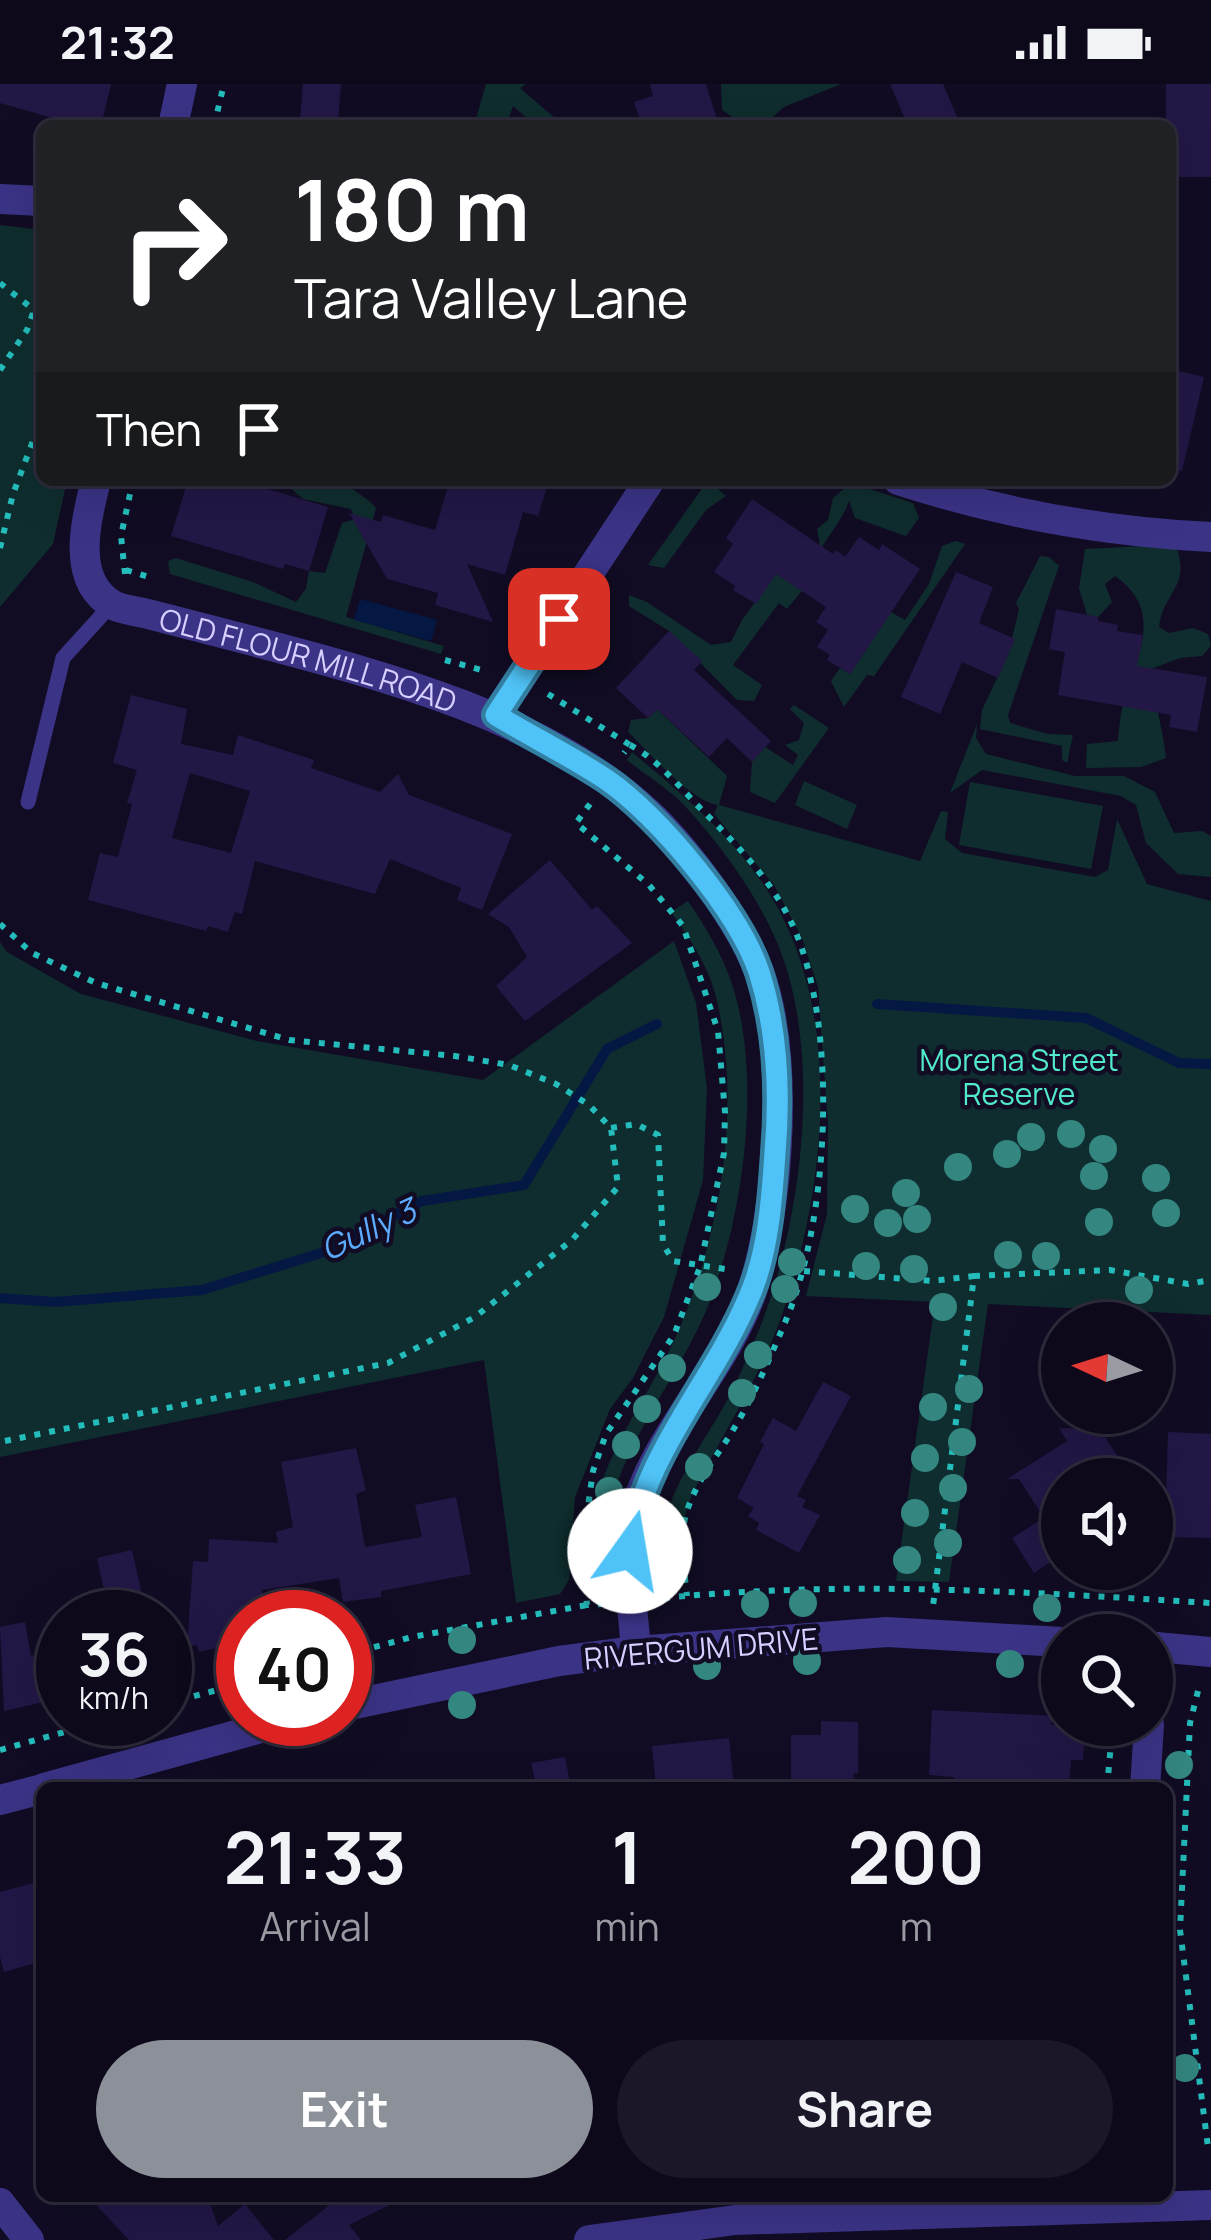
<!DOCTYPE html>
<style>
body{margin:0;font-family:Manrope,sans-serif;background:#1b1728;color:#f1f3f6;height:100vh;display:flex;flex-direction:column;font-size:45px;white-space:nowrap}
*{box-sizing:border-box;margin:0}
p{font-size:39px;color:#9a9aa3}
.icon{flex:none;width:66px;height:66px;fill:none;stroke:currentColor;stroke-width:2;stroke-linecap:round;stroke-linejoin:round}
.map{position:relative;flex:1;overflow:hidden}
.sheet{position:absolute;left:36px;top:1698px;width:1137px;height:420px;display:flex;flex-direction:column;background:#0d091b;border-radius:18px;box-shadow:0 12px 48px #0002,0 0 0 3px #2d2a3a}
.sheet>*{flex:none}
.banner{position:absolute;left:36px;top:36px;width:1140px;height:366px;border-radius:18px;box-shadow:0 12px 48px #0002,0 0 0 3px #2d2a3a;background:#202124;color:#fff;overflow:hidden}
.needle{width:78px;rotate:274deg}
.buttons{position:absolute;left:1041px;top:1218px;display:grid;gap:24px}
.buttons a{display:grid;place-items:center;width:132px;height:132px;border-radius:50%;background:#0d091b;box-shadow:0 12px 48px #0002,0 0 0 3px #2d2a3a;font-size:60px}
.speed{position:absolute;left:36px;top:1506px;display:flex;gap:24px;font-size:60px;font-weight:700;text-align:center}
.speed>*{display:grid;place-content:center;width:156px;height:156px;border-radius:50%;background:#0d091b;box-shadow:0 12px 48px #0002,0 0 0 3px #2d2a3a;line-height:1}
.speed small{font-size:30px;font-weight:400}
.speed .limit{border:18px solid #d22;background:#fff;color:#111}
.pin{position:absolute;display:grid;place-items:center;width:102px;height:102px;color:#fff;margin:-51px;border-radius:24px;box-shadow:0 6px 18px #0006}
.me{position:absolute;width:132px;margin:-66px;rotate:13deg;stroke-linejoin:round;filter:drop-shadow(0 0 9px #0008)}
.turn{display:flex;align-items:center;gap:42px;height:252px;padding:0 60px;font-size:54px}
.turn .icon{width:156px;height:156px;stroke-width:2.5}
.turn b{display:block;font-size:84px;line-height:102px}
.then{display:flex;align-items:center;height:114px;padding:0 60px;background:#0003;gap:24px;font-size:45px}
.eta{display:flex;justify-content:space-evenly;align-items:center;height:204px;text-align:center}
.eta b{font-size:72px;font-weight:700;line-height:84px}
.cta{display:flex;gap:24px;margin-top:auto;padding:24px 60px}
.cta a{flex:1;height:138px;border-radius:72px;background:#8c9099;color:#fff;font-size:48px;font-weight:700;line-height:138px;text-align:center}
.cta a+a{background:#1b1728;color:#f1f3f6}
.status{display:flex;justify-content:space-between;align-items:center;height:84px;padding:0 60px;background:#0d091b;direction:ltr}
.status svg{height:33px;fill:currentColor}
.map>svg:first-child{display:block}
.green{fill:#0f2d2e}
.water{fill:#051843}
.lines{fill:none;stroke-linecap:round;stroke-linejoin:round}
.stream{stroke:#051843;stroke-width:10}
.building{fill:#231746;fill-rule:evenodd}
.path{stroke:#24bdbc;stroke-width:6;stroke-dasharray:6 9;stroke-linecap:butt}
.service{stroke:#3b3386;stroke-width:15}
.minor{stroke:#3b3386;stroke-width:30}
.tertiary{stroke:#3b3386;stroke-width:30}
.tree{fill:#348680}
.route-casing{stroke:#337fa1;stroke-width:30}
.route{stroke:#4fc3f7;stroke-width:21}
.labels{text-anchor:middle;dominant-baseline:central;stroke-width:9;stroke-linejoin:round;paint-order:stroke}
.street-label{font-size:30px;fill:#d7cfff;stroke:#110c24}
.park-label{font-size:30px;fill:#51e9cb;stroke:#110c24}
.water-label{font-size:33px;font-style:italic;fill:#5dabff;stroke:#110c24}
</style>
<div class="status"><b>21:32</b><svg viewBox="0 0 49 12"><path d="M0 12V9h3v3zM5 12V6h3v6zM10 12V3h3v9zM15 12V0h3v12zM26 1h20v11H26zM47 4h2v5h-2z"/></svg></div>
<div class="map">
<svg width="1211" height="2156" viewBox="0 0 1211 2156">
<rect width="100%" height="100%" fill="#110c24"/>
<path class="green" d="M486,0H526L520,4L556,35L572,42H536L513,22L506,42H474Z
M721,0H841L784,23L763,42H746L722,26Z
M0,141L42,146V396H67L53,460L0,523Z
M289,396H343C355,410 367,412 376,424L346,533L444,562L441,570L170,490L168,477L176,474L253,498L296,518L306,505L309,487L325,489L342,439L355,435L351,425L303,415L288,402Z
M708,396L726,412L706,426L664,484L648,481Z
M851,399L913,419L919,434L906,452L855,434L849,417C841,443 811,466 813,493L787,525L779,519L733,581L762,601L754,617L737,616L669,547L629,522V511L647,518L711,561L731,558L742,536L784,479L800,488L820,461L817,445L828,436L833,414Z
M956,457L965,460L874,592L867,591L844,623L831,597L840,584L850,590L891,528L905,536L929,500L942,462Z
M1146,462L1177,465C1190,503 1163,509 1159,543L1169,549L1193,544L1208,550L1211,562L1202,572L1180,574L1151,585C1153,616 1163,643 1166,674L1141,683L1086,684L1087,660L1118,657C1119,645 1120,632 1123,620C1136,572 1166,528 1115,492L1105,500L1112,518L1098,533L1087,531L1079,504L1085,465Z
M1040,472L1049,473L1059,482L1008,631L1010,639L1048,650L1073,651L1067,679L1062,676V662L980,645L982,626L1008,571L1019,525L1016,519Z
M794,621L829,644L775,719L750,708L752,678L765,663L793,681L798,671L785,661L799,656L804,639L790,625Z
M657,625L727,692L719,721L920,777L941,727L948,728L945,755L962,769L1095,793L1108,786L1117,735L1147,800L1211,817V1231L988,1220L949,1498L896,1497L935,1218L806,1212L827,1130L828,1040L818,903L802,854L774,801L714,730L718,721C690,717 649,668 628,648L631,636L648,634Z
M977,640L976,654L986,670L1075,692H1124L1155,708L1174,749L1202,747L1211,752V793L1178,790L1146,759L1136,721L1121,712L982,686L950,709Z
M632,668C687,714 746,763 780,828C841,945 825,1101 785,1222C763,1290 723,1348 692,1411C677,1442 686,1479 669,1508C635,1453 696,1370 723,1324C737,1298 750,1268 761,1241C801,1136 821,982 783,874C764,820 723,763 684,721C668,704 645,691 627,676Z
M804,697L857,721L847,745L795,721Z
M970,698L1103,722L1091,785L959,761Z
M688,817C705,842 721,868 731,897C763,990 744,1131 708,1222C685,1279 647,1327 623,1384C611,1413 608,1442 606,1473C605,1488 607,1505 601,1518C586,1499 587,1482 589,1458C596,1371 649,1318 681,1241C722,1141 741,1023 717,917C710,884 690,855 671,828Z
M674,857L696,919L707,1004L703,1096L664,1233L633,1294L610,1325L575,1413L569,1496L560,1510L516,1519L484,1276L0,1373V858L7,868L81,910L257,957L483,996Z"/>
<path class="water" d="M360,515L437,536L431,557L354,536Z"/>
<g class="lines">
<path class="stream" d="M877,920L1086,934L1179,979L1211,980
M0,1214L55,1218L202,1206L321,1169L422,1117L524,1101L607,965L657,940"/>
</g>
<path class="building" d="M0,0H111L101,42H80L0,19Z
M303,0H341L338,38L300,35Z
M650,0H706L719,42H642L634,18L653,12Z
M890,0H943L961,42H908Z
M1166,0H1211V93H1177V70H1170V42H1166Z
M1170,285L1204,293L1182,387L1170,386Z
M188,396H237L328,423L309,487L285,480L283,485L171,452Z
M450,396H549L538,432L523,428L505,491L467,480L493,538L435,521L438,509L387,495L349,429L381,438L383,431L435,446Z
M752,415L833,470L836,466L845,473L859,453L879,466L882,460L920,485L850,590L827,576L830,571L817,563L828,546L816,538L826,523L776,490L756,520L733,506L735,502L714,488L733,460L726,454Z
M956,488L993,503L979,539L1015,555L998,594L962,578L940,630L901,613Z
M1056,525L1098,533V537L1118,541L1117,547L1143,551L1137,582L1207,593L1197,648L1169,643L1171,631L1058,611L1065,568L1049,565Z
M669,547L702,577L694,586L771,657L752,678L727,654L709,673L657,625L648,634L616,604Z
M131,611L187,625L181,660L233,671L238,651L314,676L311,684L380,708L398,690L409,711L512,750L482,826L457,816L461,804L390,775L375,810L255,777L242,830L235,828L228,848L208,842L206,847L88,816L100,769L118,773L132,720L127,719L137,686L113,679ZM190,689L250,707L231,769L172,754Z
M550,776L592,826L597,822L632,859L525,937L496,902L527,873L509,843L488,830Z
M823,1298L851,1312L797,1412L806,1416L802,1423L820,1431L799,1469L756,1446L759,1439L748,1432L754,1424L737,1414L764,1360L760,1358L773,1334L796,1347Z
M1059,1344L1100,1345L1118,1373L1083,1395H1062V1470L1034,1489L1012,1454L1044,1434L1019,1395H1007L1067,1357Z
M1168,1348L1211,1350V1454L1165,1453Z
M356,1364L366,1406L356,1410L365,1463L422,1453L415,1421L456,1413L471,1490L381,1507V1513L343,1518L339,1494L262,1506L267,1533H243V1558L199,1568L197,1561L187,1563L193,1477L208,1478L209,1455L278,1459L276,1448L293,1443L281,1378Z
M132,1466L147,1533H110L97,1474Z
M25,1538L31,1572L63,1564V1609L47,1613L48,1617L4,1627L0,1543Z
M932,1626L1055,1632L1051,1641H1085L1083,1676H1071L1069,1704L954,1703V1693L929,1691Z
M821,1637L858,1638V1689H854L853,1704H811V1696L791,1695V1651H821Z
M729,1654L734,1704H656L652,1662Z
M565,1673L571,1704H537L531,1679Z
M37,1798H42V1877L4,1888L0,1873V1808Z
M88,2112H207L218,2142L245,2120L274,2156H129Z
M341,2112H408L349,2141L361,2156H285Z"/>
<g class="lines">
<path class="path" d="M214,42L224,0
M0,199L34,226L42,240
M0,286L27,246L34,226
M0,464L13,410L42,333
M126,486L149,493
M125,490L121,452L133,396
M445,576L485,587
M548,610L630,661L624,669
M630,661C658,675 682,706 704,728C739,763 772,797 793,842C839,943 829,1135 786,1236C770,1274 752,1316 730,1351C714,1376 695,1400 686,1430C679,1457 684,1485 687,1512
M590,720L576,739L649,801L683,842L718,947L725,1028L724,1069L700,1183L674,1251L606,1350L593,1387L582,1466L587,1521L603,1520
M0,840L32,869L96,899L289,956L455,972L509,981L556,1000L589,1021L611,1044L618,1103L572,1156L475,1233L388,1279L0,1358
M611,1044L636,1040L658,1051L663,1160L673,1177L725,1185
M804,1187L932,1197L974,1192L933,1522
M974,1192L1110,1186L1188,1200L1211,1196
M664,1514C847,1496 1027,1508 1211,1519
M345,1571L412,1553L587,1521
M1198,1607L1190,1639L1180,1846L1208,2063
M165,1620L243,1599
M0,1666L111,1635
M1107,1704L1112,1648"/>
<path class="service" d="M28,718L63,574L112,520"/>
<path class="minor" d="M898,396C1000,429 1103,448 1211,453
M496,631L650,396
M1156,1563L1211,1568
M345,1622L559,1577L636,1567
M44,1704L294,1635
M0,1716L42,1705
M0,2119L29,2156"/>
<g class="tertiary">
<path d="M173,42L182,0"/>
<path d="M0,115L42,117"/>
<path id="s1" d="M96,396C87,434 69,496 113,521C122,526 138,527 148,530C180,538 213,547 245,555C378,590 546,633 649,730C686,765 739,836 758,885C790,969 780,1122 752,1207C726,1285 652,1355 634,1431C624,1475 633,1523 636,1567L887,1548L1062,1558"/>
<path d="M1152,1563H1156L1152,1612"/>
<path d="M1145,1704L1149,1641"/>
<path d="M589,2156L735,2136L1211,2121"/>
</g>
</g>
<g class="tree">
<circle cx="1071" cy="1050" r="14"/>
<circle cx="1031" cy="1053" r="14"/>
<circle cx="1103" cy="1065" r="14"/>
<circle cx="1007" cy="1070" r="14"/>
<circle cx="958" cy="1083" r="14"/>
<circle cx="1094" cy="1092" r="14"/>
<circle cx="1156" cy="1094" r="14"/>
<circle cx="906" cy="1109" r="14"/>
<circle cx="855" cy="1125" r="14"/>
<circle cx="1166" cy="1129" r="14"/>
<circle cx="917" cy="1135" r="14"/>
<circle cx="1099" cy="1138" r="14"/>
<circle cx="888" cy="1139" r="14"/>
<circle cx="1008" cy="1171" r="14"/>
<circle cx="1046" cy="1172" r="14"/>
<circle cx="792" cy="1178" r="14"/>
<circle cx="866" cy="1182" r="14"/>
<circle cx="914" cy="1185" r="14"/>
<circle cx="707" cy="1203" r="14"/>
<circle cx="785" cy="1205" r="14"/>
<circle cx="1139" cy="1206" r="14"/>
<circle cx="943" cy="1223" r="14"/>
<circle cx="758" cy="1271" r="14"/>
<circle cx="672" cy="1284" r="14"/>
<circle cx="969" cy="1305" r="14"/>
<circle cx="742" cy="1309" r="14"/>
<circle cx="933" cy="1323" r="14"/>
<circle cx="647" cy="1325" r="14"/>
<circle cx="962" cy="1358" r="14"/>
<circle cx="626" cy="1361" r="14"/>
<circle cx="925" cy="1374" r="14"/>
<circle cx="699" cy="1383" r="14"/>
<circle cx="953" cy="1404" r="14"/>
<circle cx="609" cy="1407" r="14"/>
<circle cx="915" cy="1429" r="14"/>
<circle cx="598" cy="1443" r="14"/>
<circle cx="948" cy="1459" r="14"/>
<circle cx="907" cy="1476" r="14"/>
<circle cx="803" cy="1519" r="14"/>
<circle cx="755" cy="1520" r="14"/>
<circle cx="1047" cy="1524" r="14"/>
<circle cx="462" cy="1556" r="14"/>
<circle cx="807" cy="1577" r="14"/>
<circle cx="1010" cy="1580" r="14"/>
<circle cx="707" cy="1582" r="14"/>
<circle cx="462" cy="1621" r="14"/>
<circle cx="1179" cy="1681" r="14"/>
<circle cx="1185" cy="1984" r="14"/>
</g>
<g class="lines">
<g class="route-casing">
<path id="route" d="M559,535L496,631C532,653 571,672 607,696C658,731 739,828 759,888C777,944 780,1010 775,1069C772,1115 768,1170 749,1213C713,1299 641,1372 630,1467"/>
</g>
<use href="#route" class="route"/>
</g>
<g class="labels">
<g class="street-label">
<text stroke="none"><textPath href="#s1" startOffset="339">OLD FLOUR MILL ROAD</textPath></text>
<text transform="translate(701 1564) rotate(-5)">RIVERGUM DRIVE</text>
</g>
<g class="park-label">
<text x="1019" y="975">Morena Street<tspan x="1019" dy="34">Reserve</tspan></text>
</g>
<g class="water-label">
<text transform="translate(368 1145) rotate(-25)">Gully 3</text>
</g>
</g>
</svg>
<div class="buttons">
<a><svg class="needle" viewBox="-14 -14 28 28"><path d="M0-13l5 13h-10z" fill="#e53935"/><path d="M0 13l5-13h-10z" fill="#9a9aa3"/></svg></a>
<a><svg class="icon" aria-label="sound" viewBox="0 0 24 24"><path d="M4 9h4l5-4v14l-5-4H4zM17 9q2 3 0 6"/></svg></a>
<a><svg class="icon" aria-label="search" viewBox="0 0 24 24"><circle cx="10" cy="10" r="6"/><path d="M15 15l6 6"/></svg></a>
</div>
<div class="speed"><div>36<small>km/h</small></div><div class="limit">40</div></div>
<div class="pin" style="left:559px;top:535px;background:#d93025"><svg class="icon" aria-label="arrive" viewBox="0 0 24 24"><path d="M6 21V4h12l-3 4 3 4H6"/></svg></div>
<svg class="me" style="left:630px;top:1467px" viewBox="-20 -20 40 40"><circle r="19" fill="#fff"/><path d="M0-13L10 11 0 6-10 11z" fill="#4fc3f7"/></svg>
<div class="banner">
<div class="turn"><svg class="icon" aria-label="right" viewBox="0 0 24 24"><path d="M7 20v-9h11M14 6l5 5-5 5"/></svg><div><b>180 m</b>Tara Valley Lane</div></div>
<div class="then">Then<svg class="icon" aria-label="arrive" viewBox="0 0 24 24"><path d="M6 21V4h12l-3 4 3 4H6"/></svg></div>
</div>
<section class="sheet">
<div class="eta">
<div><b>21:33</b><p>Arrival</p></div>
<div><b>1</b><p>min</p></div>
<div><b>200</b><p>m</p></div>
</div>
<div class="cta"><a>Exit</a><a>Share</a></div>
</section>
</div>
